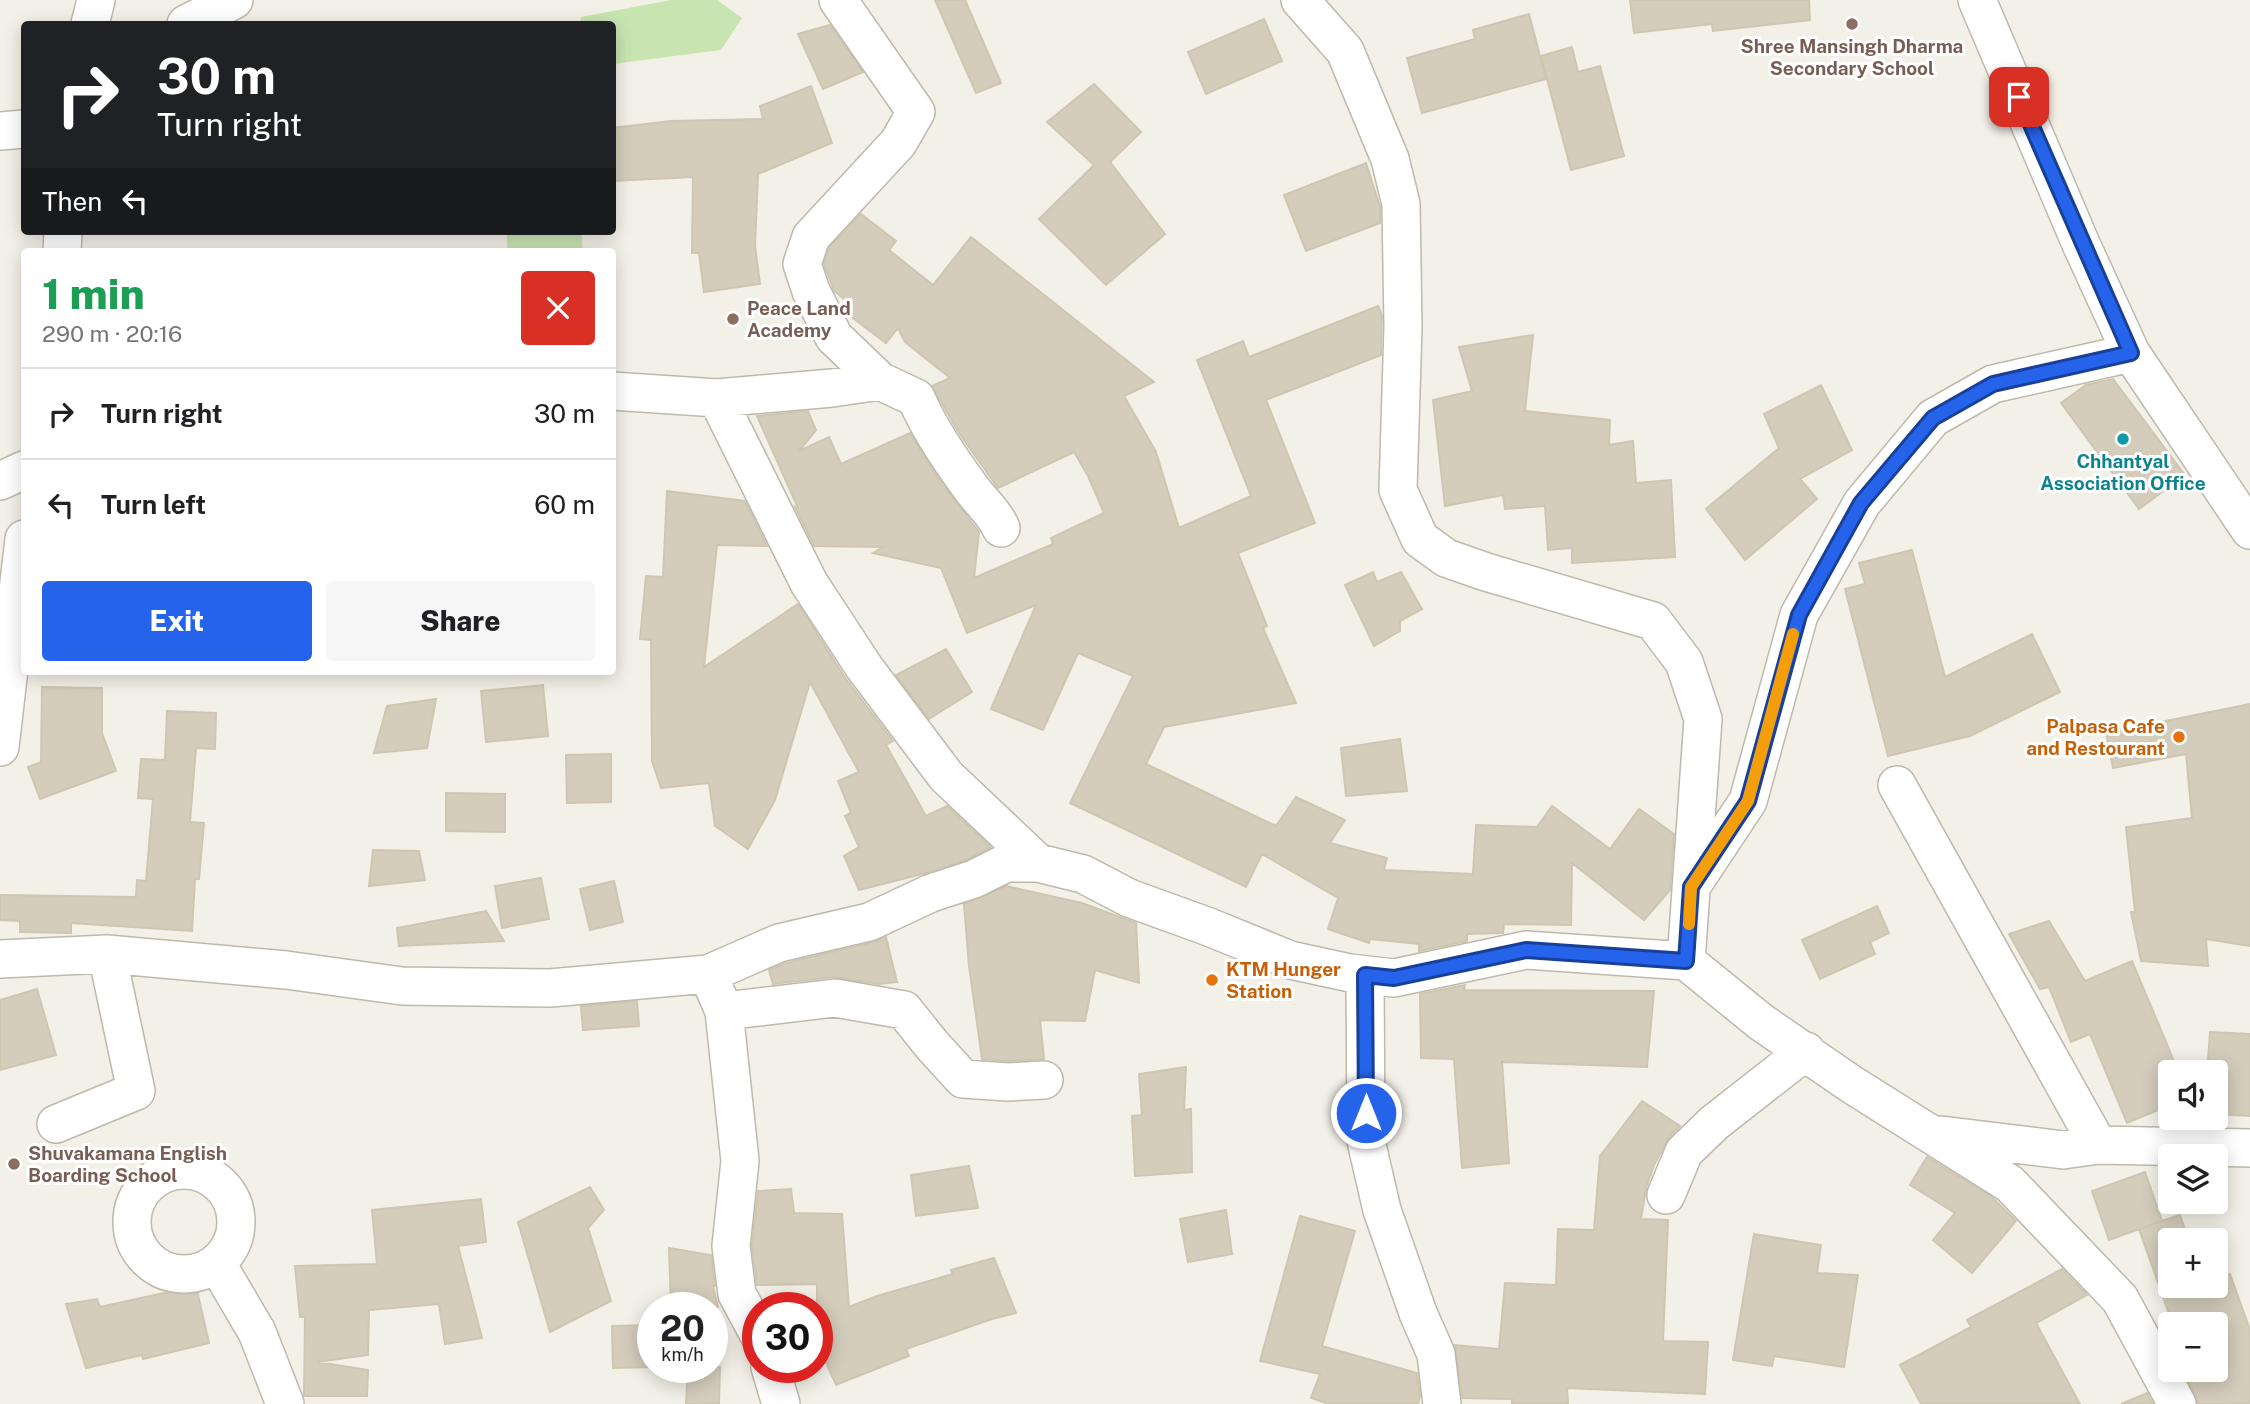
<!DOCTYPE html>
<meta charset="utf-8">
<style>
body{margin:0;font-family:"Public Sans",sans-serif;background:#f6f6f6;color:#202124;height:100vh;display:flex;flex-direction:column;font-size:26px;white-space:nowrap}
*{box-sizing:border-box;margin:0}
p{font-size:23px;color:#757577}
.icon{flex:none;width:38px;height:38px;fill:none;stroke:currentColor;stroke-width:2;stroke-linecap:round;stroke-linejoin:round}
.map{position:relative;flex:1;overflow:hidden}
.details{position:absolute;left:21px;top:248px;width:595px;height:427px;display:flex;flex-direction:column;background:#fff;border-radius:7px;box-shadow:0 4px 18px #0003}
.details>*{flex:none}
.hud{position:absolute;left:21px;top:21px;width:595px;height:214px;border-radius:7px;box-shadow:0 4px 18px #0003;background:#202124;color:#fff;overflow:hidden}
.controls{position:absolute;left:2158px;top:1060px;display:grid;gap:14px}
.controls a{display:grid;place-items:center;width:70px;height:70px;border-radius:7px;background:#fff;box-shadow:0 4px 18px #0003;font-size:35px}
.speed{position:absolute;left:637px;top:1292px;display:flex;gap:14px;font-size:35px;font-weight:700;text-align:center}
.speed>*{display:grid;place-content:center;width:91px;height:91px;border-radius:50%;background:#fff;box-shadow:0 4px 18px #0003;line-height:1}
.speed small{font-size:18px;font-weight:400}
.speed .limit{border:10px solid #d22;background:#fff;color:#111}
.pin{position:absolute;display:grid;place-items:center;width:60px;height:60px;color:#fff;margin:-30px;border-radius:14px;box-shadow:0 4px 10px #0006}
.me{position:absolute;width:77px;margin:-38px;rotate:0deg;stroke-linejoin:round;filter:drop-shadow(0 0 5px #0008)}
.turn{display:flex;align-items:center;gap:24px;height:147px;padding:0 21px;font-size:32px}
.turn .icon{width:91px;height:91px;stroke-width:2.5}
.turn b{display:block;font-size:49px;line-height:60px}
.then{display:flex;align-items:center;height:66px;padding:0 21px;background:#0003;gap:14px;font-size:26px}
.round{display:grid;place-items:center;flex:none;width:74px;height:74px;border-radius:7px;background:#f6f6f6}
.head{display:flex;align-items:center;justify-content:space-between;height:119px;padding:0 21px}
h1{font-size:42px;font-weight:800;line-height:52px;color:#1e9e55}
.action{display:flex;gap:14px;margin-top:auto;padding:14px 21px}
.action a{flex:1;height:80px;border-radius:7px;background:#2563eb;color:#fff;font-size:28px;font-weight:800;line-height:80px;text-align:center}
.action a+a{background:#f6f6f6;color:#202124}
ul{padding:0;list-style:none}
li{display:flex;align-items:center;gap:21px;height:91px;padding:0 21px;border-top:2px solid #e0e0e0}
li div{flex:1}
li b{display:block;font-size:26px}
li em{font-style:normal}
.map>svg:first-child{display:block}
.green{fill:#c8e5b1}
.building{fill:#d4cdbc;stroke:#cec6b0;stroke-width:2}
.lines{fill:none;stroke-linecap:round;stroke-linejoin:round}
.minor-casing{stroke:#beb9aa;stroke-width:40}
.minor{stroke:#fff;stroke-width:37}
.route-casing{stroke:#184099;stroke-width:18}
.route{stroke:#2563eb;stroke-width:12}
.slow{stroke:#f59e0b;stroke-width:12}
.education-dot{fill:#8d6e63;stroke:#fff;stroke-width:2.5}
.culture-dot{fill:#0f9aa8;stroke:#fff;stroke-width:2.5}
.food-dot{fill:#e8710a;stroke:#fff;stroke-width:2.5}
.labels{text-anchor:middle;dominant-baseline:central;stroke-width:6;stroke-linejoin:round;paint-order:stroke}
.education-label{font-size:19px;font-weight:bold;fill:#785e54;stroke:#fff;text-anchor:start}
.culture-label{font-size:19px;font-weight:bold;fill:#0d838f;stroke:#fff}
.food-label{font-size:19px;font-weight:bold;fill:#c56008;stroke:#fff;text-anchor:end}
</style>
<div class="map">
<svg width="2250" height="1404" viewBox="0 0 2250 1404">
<rect width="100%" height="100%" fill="#f3f0e7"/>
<path class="green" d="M671,0H717L742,18L721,50L613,64L612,24H580L581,17Z
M507,231H581L583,252H507Z"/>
<path class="building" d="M935,0H965L1001,83L976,93Z
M1630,0H1809L1810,20L1713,31L1712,24L1634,33Z
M1529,14L1546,79L1422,113L1407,58L1475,39L1473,30Z
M1264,19L1282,61L1206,94L1188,52Z
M830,25L863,72L823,89L798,34Z
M1572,47L1578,72L1600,66L1624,156L1571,170L1541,56Z
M1094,84L1141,132L1110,162L1165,234L1106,285L1039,219L1094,165L1047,122Z
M811,86L832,143L758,174L755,246L760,284L704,292L699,253H692L693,177L612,181V128L671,121L763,119L760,106Z
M1366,163L1380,207V223L1306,251L1284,195Z
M861,214L896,241L889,250L933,285L971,237L1154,382L1124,396L1156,452L1179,528L1251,496L1197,360L1243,341L1249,357L1378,306L1382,315L1381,355L1266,400L1315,523L1238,553L1267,626L1263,628L1296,703L1164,727L1146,764L1276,826L1296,797L1345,820L1330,843L1387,858L1384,870L1473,874L1476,825L1537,827L1552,806L1610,849L1639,809L1674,834L1670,890L1644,920L1572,863L1571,925L1504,924L1503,933L1467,934V941L1419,951V944L1370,939L1369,943L1328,929L1338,898L1262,854L1246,887L1070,803L1133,676L1078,653L1043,730L991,709L1036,605L967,633L941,568L873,553L883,547L814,546L795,507L798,508L757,416L808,411L816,430L799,451L829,437L841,464L910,433L938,478L979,532L974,578L1053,544L1051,538L1104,513L1088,476L1074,452L998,488L959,433L932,386L950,378L905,342L898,328L886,343L845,312L843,308L848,302L834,291L824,264L829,248Z
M1533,335L1525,411L1610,420L1609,445L1633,441L1636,483L1671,480L1675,557L1572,563V548L1548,550L1545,506L1505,509L1503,495L1445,506L1433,400L1472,391L1459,347Z
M2113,379L2185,475L2139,509L2061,403L2086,385Z
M1821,385L1852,450L1800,479L1817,499L1745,560L1706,509L1779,448L1764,414Z
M667,491L745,501L767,546L717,545L704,667L798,604L846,679L893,741L886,745L926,816L947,806L991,847L966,860L922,874L859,890L844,856L859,847L845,816L851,813L838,781L859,772L810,682L775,800L748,849L715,826L709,783L661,788L652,761L651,640L640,639L646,576L663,577Z
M1912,550L1945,677L2032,634L2060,692L1970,736L1888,756L1845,589L1865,584L1859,563Z
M1373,572L1377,582L1401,572L1422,609L1400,621V631L1374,646L1345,585Z
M946,649L972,692L929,719L896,675Z
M543,685L548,736L486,742L481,691Z
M42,687L102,688V733L116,771L40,799L28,767L41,762Z
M436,699L427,748L374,753L387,706Z
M2250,704V946L2206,939L2208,966L2141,961L2131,912H2135L2126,827L2192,818L2186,754L2113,768L2106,733Z
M167,711L216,713L215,749L196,748L190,822L204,823L199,879H195L192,931L71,923V933L20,932V921L0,920V895L136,897L137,880L146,881L153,799L138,798L141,759L165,760Z
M1400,739L1407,791L1346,796L1341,748Z
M611,754V802L567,803L566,755Z
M446,793L505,794V832L446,831Z
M373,850L419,851L425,880L369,886Z
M541,878L549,919L502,928L495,886Z
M614,881L623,922L590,930L580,889Z
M1006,886L1082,903L1136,923L1139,983L1095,970L1085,1021L1040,1020L1044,1059L1008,1061L982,1059L969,966L964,904Z
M1877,906L1889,933L1870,942L1875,954L1820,979L1802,940Z
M486,911L504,941L399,946L397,928Z
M2049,921L2085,981L2132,961L2179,1073H2170V1105L2127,1123L2090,1034L2071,1042L2049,987L2040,989L2009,934Z
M886,937L897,982L879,984L833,977L773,984L769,970L786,963L874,942Z
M1465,985L1464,990L1654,991L1647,1067L1502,1062L1509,1163L1462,1168L1454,1059L1421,1058L1420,994Z
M37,989L56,1055L0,1070V1000Z
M637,1001L639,1026L583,1030L581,1006Z
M2210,1032L2250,1034V1116L2216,1114V1073H2207Z
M1186,1067L1184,1110L1191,1109L1192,1172L1135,1176L1132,1116L1142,1115L1139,1074Z
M1642,1101L1680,1126L1669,1137L1654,1165L1646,1188L1641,1219L1668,1220L1663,1341L1708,1342L1705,1394L1567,1388L1568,1404H1512V1399L1462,1398L1455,1345L1499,1349L1505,1283L1556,1285L1558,1229L1594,1230L1600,1156Z
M1927,1157L1992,1197L2016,1221L1972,1273L1933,1240L1955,1213L1910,1185Z
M969,1166L978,1208L916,1216L911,1175Z
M2145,1172L2162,1221L2180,1215L2189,1241H2170V1286H2216V1280L2230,1274L2250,1330V1404H2198L2195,1394L2185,1375L2191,1373L2190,1370H2216V1325H2173L2139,1229L2159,1222L2109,1240L2092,1191Z
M590,1187L604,1210L588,1228L611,1301L550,1332L518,1222Z
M791,1189L794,1213L842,1214L849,1307L877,1296L953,1274L951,1270L994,1258L1016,1313L992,1319L906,1349L909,1356L836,1385L817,1342V1284L757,1285L752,1246L758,1191Z
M481,1199L486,1242L458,1246L482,1338L445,1344L439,1304L369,1310L368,1355L318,1362L368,1370L367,1396H304L305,1317H300L295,1266L377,1264L372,1210Z
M1226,1210L1232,1254L1188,1262L1180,1219Z
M1300,1216L1355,1231L1322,1346L1417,1373L1420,1396L1418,1404H1329L1311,1398L1320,1374L1260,1361Z
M1754,1234L1821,1245L1817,1273L1858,1275L1844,1367L1774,1356L1772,1366L1733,1360Z
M669,1248L711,1255L715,1286H713L718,1307H671Z
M2062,1269L2087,1295L2036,1323L2080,1404H1921L1900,1365L1971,1327L1967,1320Z
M196,1286L209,1343L143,1359L142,1355L86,1368L66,1304L97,1299L100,1307Z
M653,1325V1367L613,1368L612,1326Z
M688,1367H720L719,1404H686Z
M2147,1393L2153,1404H2121Z"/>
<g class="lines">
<g class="minor-casing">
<path id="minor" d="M838,0L916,112L898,143L811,237L802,264L811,291L834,337L880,381L916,398C930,430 950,459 971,488C981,502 994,512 1001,528
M1300,0L1345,51L1390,159L1401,204L1403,327L1398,490L1420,539L1446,558L1486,572L1653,621L1684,662L1703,719L1686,961
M1977,0L2081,244L2131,353L2250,530
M90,24L96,0
M186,24L234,0
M0,131L24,129
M62,252L63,231
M612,391L717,398L832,388L880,381
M717,398L809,583L864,667L946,776L1038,863
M0,481L24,470
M0,747L24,539
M1897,785L2098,1145
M1693,884L1748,801L1799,615L1862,503L1933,418L1993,384L2131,353
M0,959L107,954L286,970L402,986L550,988L708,974L779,943L869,922L931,893L974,879L1006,863H1038L1083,874L1129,898L1209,927L1290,960L1350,973L1394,978L1526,950L1686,961L1761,1022L1851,1084L2010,1184L2120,1299L2177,1404
M708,974L724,1011L740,1161L731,1246L737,1294L758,1333
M1365,975L1366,1141L1382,1210L1418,1313L1436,1354L1442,1404
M724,1011L835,998L904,1010L932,1045L963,1079L1008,1082L1044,1080
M56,1124L136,1091L107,954
M1941,1135L2063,1150L2098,1145L2250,1148
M132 1222a52 52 0 1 1 104 0a52 52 0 1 1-104 0Z
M1666,1195L1684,1152L1714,1123L1806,1051
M217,1264L257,1332L285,1404
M770,1367L781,1404"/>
</g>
<use href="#minor" class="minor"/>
</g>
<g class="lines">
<g class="route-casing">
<path id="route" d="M1366,1113L1365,975L1394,978L1526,950L1686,961L1691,887L1748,801L1799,615L1861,503L1933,418L1993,384L2131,353L2019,97"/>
</g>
<use href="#route" class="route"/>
<path class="slow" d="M1689,924L1691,887L1748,801L1793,634"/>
</g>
<g class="education-dot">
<circle cx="1852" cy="24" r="7"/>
<circle cx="733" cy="319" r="7"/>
<circle cx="14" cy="1164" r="7"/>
</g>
<circle class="culture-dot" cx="2123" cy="439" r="7"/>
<g class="food-dot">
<circle cx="2179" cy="737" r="7"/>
<circle cx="1212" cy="980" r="7"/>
</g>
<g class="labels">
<g class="education-label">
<text x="1852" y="46" text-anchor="middle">Shree Mansingh Dharma<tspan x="1852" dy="22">Secondary School</tspan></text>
<text x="747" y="308">Peace Land<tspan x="747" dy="22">Academy</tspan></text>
<text x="28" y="1153">Shuvakamana English<tspan x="28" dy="22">Boarding School</tspan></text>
</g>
<g class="culture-label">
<text x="2123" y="461">Chhantyal<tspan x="2123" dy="22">Association Office</tspan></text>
</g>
<g class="food-label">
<text x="2165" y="726">Palpasa Cafe<tspan x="2165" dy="22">and Restourant</tspan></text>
<text x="1226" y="969" text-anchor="start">KTM Hunger<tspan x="1226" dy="22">Station</tspan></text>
</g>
</g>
</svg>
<div class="controls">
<a><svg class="icon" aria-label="sound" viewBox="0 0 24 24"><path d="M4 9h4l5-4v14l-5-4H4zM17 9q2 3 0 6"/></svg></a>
<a><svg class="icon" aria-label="layers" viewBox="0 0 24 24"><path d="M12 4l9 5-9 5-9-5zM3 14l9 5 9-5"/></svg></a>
<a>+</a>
<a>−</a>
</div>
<div class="speed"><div>20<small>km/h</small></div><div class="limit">30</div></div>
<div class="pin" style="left:2019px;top:97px;background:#d93025"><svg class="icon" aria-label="arrive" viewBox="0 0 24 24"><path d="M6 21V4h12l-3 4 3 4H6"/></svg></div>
<svg class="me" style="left:1366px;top:1113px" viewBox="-20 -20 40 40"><circle r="17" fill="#2563eb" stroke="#fff" stroke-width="3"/><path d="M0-11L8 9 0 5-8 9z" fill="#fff"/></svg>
<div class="hud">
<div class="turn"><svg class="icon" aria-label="right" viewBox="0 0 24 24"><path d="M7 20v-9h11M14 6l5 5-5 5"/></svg><div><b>30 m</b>Turn right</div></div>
<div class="then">Then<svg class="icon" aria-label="left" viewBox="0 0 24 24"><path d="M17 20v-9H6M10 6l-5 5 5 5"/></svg></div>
</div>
<section class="details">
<div class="head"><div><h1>1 min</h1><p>290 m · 20:16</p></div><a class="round" style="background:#d93025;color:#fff"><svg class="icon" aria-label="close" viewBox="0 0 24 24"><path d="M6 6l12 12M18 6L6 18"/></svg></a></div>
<ul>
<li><svg class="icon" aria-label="right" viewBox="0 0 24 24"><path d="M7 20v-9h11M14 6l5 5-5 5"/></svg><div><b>Turn right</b></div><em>30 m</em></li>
<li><svg class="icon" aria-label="left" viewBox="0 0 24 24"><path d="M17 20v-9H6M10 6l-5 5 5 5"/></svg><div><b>Turn left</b></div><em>60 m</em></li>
</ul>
<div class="action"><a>Exit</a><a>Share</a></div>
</section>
</div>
